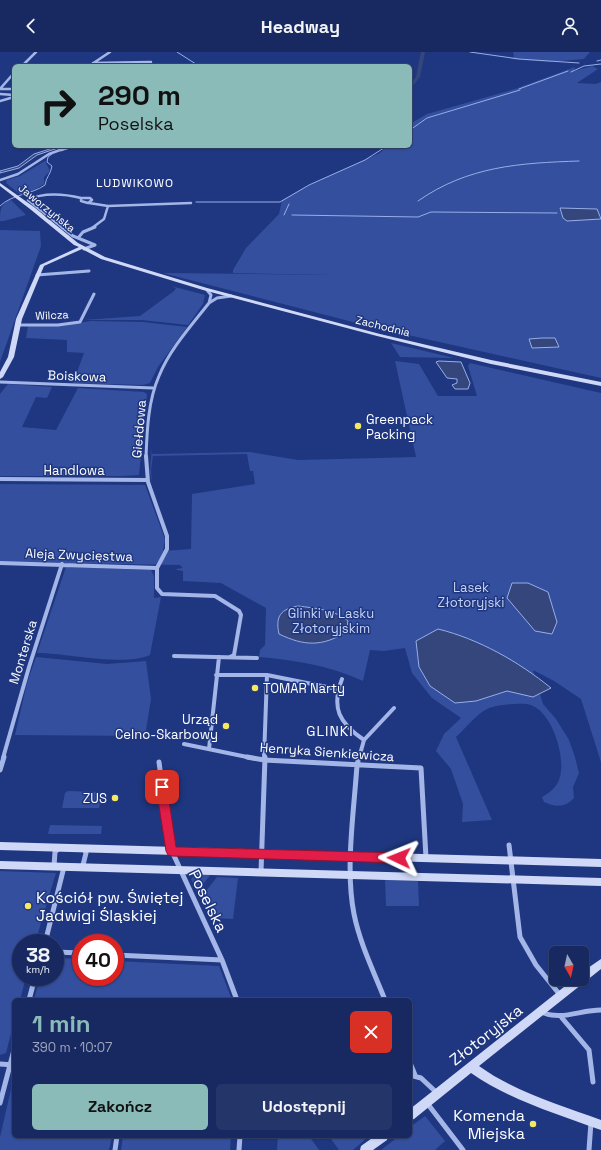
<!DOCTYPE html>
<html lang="pl">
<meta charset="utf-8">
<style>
body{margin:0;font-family:"Space Grotesk",sans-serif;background:#243569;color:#f1f3f6;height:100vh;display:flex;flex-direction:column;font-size:15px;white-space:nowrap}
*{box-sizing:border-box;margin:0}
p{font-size:13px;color:#9ea6bd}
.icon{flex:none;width:22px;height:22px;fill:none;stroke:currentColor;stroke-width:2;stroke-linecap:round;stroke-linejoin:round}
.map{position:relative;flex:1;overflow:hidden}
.sheet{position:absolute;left:12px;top:946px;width:400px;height:140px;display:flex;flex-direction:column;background:#172960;border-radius:6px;box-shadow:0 1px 3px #0004,0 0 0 1px #364575}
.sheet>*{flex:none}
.top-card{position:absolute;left:12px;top:12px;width:400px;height:84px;border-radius:6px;box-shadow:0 1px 3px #0004,0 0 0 1px #364575;background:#8bbbb9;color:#111;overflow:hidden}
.needle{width:26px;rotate:171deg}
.fabs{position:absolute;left:549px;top:894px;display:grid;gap:8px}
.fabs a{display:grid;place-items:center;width:40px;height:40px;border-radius:6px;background:#172960;box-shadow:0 1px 3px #0004,0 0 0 1px #364575;font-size:20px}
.speed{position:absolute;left:12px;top:882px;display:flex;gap:8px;font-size:20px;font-weight:700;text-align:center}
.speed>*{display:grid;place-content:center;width:52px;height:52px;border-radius:50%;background:#172960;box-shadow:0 1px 3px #0004,0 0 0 1px #364575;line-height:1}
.speed small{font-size:10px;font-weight:400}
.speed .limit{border:6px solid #d22;background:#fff;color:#111}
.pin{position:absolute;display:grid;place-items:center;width:34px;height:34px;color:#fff;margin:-17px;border-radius:8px;box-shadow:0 2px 6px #0006}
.me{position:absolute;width:44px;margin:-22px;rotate:272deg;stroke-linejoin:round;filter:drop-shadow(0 0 3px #0008)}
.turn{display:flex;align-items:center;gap:14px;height:84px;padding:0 20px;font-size:18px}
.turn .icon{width:52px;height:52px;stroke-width:2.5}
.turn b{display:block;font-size:28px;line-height:34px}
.round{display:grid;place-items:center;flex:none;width:42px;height:42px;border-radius:6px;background:#243569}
.overview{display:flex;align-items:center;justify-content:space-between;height:68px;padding:0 20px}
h1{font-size:24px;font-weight:600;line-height:30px;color:#8bbbb9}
.button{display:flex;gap:8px;margin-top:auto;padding:8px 20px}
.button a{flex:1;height:46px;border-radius:6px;background:#8bbbb9;color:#111;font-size:16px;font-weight:600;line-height:46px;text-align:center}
.button a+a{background:#243569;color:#f1f3f6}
header{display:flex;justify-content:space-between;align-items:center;height:52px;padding:0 20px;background:#172960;font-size:18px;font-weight:600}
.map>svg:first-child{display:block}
.green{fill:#334f9e}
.water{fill:#34467c;stroke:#98aee9}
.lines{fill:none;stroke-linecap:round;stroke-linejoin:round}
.stream{stroke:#98aee9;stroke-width:1}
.river{fill:#34467c;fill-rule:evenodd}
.street-far3{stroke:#a4b6e8;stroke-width:2.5}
.street-far2{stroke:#a4b6e8;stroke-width:3}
.street-far1{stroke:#a4b6e8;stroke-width:4}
.street{stroke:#a4b6e8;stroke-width:5}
.secondary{fill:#cfd8f6;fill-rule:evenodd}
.route{fill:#e11d48;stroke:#92132f}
.poi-dot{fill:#f6e764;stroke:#1f3780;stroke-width:1.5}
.labels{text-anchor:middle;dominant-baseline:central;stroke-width:3;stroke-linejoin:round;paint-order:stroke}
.far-street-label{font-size:11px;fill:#fff;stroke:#1f3780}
.far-neighbourhood-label{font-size:12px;letter-spacing:1px;fill:#fff;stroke:#1f3780}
.street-label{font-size:13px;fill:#fff;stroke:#1f3780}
.poi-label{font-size:13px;fill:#fff;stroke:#1f3780;text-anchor:start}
.park-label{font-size:13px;fill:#c8d4f6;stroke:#1f3780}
.neighbourhood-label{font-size:14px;letter-spacing:1px;fill:#fff;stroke:#1f3780}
.near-poi-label{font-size:16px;fill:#fff;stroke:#1f3780;text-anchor:start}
.near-street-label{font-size:16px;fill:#fff;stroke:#1f3780}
</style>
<header><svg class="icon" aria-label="back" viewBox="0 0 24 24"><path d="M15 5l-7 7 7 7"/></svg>Headway<svg class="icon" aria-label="person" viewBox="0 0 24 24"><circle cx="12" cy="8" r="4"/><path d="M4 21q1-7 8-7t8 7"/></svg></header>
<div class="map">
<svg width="601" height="1098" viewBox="0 0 601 1098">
<rect width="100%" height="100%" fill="#1f3780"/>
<path class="green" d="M513,0H590L584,7L550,10L510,7L514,5Z
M592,14L598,17L577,31L596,32L601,30V326L372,275L163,221L329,223L233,221V218L246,196L279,162L282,148L309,133L380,101L387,94H410V72L427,62L515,37L575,15L574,19Z
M45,109L50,119L44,125V132L31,140L21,143L6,131L7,128L20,124Z
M9,148H11L26,163L4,169H0C0,159 0,153 9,148Z
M0,178L40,179L41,194L0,310Z
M171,234L205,243L203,252L188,273L142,268H83L140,264L174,239L176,236Z
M91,269L143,270L187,275L158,315L150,331L143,333L73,331L84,301L67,300V288L26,286L28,274H59Z
M391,291L454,306L400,305Z
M395,309L419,312L438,344H477L468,314L470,311L601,341V710L581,647L554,629L533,618L543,652L556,667L569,688L575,705L579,721L573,735L574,746C565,756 555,755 544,750L542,745C549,741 556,736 559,728C567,708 553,661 531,653C522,650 497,653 489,656C476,662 466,676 456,685L492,768L462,770L463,752L451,717L436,699L444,682L461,666L432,646L412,621L405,596L384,599L370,598L363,629C330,614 296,608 259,605L260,598L265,593L266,556L221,531L183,529V519L177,518L176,517L183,516L180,513L0,510V432L145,433L165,487L163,499L191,497L192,442L255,432L253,419H250L247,402L153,404V403L151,418L152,432L150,419L152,396V402L250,400L298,408L416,405Z
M8,332L52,335L47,346L36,345L22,375L56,378L78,336L144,340L147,342L139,423L122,424H0V342Z
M66,515L151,518L154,524V546L161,545L150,603C123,615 68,601 37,601Z
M36,605L107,612L146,609L151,647L145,684L15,683L27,631Z
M68,739L100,740L102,741L99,756H62L65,741Z
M50,773L102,774L101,782H48Z
M0,819L56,821L35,891H21V925H26L20,948H14V970L6,1001L0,1003Z
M195,822H211L197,840L191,827Z
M217,825L238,826L233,867L212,866L202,844Z
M385,828L418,829L419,854H386Z
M55,906L81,907V925H115V909L219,914L232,948H34L40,925H55Z
M14,1024V1084H112L109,1098H0V1085Z
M425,1064L445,1089L435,1098H381L399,1084H410V1075Z
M123,1084H231L230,1098H121Z
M278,1084H309L319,1098H277Z
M329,1084H368V1085L353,1098H339Z"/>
<path class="water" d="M59,94H64L37,103L19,116L0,121V119L18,114L34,102Z
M560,156L597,157L601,167L567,169L563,166Z
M542,286H555L559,295L532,296L529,287Z
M439,309L461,310L470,331L468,337H455L452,333L457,331V327L447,326L436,310Z
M512,531H528L548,540L557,570L552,582L535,579L507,546Z
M298,554C314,556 336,558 348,569L346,580C322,595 304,594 279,582C275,564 281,557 298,554Z
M438,577C479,587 519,610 551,636L533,645L507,639L476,649L455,651L430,634L419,615L416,589Z"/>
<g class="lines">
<path class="stream" d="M177,0L199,14
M470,0L519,7L579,11
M597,9L601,8
M571,20L584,14L601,12
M519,37L568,19
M410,78L427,66L520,38
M61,99L76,94
M418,149C468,114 520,111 579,109
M196,150H280L309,133L365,108L387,94
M0,154C12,142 31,143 45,133C46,125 51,122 52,114L47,110L48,105L52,102
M284,163L289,152
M292,163L418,165L431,160L557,161"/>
<path class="river" d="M421,0H425L420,25L410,37V33L416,25Z"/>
<path class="street-far3" d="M93,11L151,10
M22,14L36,0
M89,14L110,0
M0,37L14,21
M0,37H14
M0,42L14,43
M0,49L14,45
M0,128L18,122L49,102L71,94
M81,146H90L92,148L88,151L81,149Z
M89,151L108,154
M108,154L191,151
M63,176L28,148C43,140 65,142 81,146
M92,176L104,167L108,154"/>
<path class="street-far2" d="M62,175L73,184L95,193
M78,186L83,180L95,175
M84,197L95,193
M37,223L89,219
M207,238L211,243L209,251
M17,273H58L80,270L94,242
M0,330L153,336
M146,405C147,379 148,349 159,324C170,297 191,274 209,251L217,246L231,244"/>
<path class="street-far1" d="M146,404L148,430L167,484V497L157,516
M0,427L147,428
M0,511L157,516
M157,516V536L162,542L215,544L239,559L241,563L234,603L230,605
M174,604L257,606
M216,623H267L337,637
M342,627C331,656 339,671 364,688
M184,692L252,706
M209,697L219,605
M3,706L29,615L62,512
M264,706L267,623
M359,706L364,688L394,656"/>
<path class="street" d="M247,705L264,708L421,716L426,806
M359,705L357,713C354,759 345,817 354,862C360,892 374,920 385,948
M159,710L170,795L222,908L237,948
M0,718L4,705
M509,793L520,885L536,913L560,943
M54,814L55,800L58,797
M80,815L83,813L86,801L84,797
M261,820L265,705
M45,891L64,815
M55,900L81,901
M115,903L222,908
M29,948L35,925
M541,960C561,969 580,958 601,958
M562,966L589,998L593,1030
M410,1011L415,1023
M0,1012L14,1013
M410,1023L421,1026L437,1041
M0,1051L14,998
M427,1051L463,1098
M115,1098L117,1084
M239,1098L240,1084
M589,1098L591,1070"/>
<path class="secondary" d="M0,131L34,155L78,191L105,205L207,236L380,282L491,308L601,330V334L491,312L377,284L203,238L101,207L82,197L44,214L22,267L14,305L3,325L0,327V320L8,305L16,267L40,213L79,195L74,193L30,157L0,134Z
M0,790L601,807V815L0,798Z
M0,809L601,826V834L0,817Z
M601,907V917L479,1014C515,1040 560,1053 601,1068V1078C557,1062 510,1048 471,1021L414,1067L410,1068V1057L574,927H582V920Z
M375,1084H388L387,1088L373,1098H360L361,1094Z"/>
</g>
<path class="route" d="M162,730L165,731L167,735L176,795L399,801L403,802L405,806L403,810L399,811L172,804L168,803L166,799L156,735L158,731Z"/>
<g class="poi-dot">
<circle cx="358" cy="374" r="4"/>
<circle cx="255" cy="636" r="4"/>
<circle cx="226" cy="674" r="4"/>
<circle cx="115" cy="746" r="4"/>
<circle cx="28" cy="854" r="4"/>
<circle cx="533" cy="1072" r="4"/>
</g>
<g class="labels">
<g class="far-street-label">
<text transform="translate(47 156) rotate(39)">Jaworzyńska</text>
<text transform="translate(52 263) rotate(-3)">Wilcza</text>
<text transform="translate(383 274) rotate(14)">Zachodnia</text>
</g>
<g class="far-neighbourhood-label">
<text x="135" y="131">LUDWIKOWO</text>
</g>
<g class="street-label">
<text transform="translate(77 324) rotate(2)">Boiskowa</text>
<text transform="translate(139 377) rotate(-85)">Giełdowa</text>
<text x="74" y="418">Handlowa</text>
<text transform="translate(79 503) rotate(2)">Aleja Zwycięstwa</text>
<text transform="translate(23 600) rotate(-73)">Monterska</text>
<text transform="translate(327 700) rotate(4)">Henryka Sienkiewicza</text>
</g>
<g class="poi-label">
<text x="366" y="367">Greenpack<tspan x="366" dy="15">Packing</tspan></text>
<text x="263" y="636">TOMAR Narty</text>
<text x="218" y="667" text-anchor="end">Urząd<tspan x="218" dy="15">Celno-Skarbowy</tspan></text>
<text x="107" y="746" text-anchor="end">ZUS</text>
</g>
<g class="park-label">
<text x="471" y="535">Lasek<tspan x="471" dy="15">Złotoryjski</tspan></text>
<text x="331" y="561">Glinki w Lasku<tspan x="331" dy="15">Złotoryjskim</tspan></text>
</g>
<g class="neighbourhood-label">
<text x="330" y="679">GLINKI</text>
</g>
<g class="near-poi-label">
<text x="36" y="845">Kościół pw. Świętej<tspan x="36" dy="18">Jadwigi Śląskiej</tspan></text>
<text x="525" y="1063" text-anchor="end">Komenda<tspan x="525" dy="18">Miejska</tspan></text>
</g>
<g class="near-street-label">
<text transform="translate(208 849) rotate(64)">Poselska</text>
<text transform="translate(486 983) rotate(-38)">Złotoryjska</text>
</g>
</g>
</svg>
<div class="fabs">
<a><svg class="needle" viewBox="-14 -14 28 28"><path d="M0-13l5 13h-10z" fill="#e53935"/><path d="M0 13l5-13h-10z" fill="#9ea6bd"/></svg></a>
</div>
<div class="speed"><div>38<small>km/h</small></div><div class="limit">40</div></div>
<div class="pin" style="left:162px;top:735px;background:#d93025"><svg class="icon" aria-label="arrive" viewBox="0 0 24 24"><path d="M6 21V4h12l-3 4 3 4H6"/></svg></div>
<svg class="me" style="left:399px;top:806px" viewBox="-20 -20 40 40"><path d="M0-17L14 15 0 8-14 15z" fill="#e11d48" stroke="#fff" stroke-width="4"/></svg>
<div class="top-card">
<div class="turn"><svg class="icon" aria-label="right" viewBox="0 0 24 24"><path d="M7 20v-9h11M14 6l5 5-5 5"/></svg><div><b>290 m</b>Poselska</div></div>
</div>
<section class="sheet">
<div class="overview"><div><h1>1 min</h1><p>390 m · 10:07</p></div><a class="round" style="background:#d93025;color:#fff"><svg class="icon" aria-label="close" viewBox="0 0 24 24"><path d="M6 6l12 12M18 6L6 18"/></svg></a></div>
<div class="button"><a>Zakończ</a><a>Udostępnij</a></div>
</section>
</div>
